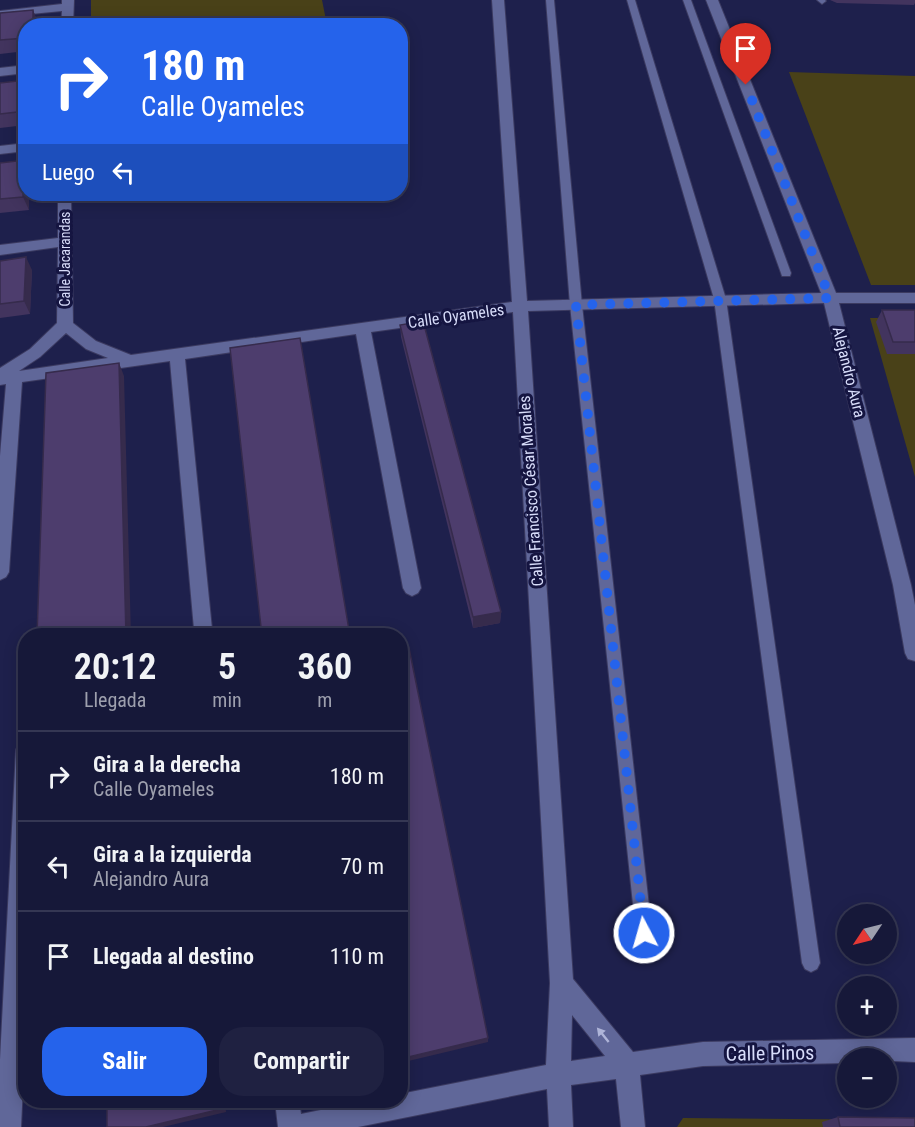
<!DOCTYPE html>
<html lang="es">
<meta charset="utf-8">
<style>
body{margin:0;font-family:"Roboto Condensed",sans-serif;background:#1f2141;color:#f1f3f6;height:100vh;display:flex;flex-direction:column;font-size:22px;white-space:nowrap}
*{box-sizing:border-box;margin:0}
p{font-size:20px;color:#9ea0ae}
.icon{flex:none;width:33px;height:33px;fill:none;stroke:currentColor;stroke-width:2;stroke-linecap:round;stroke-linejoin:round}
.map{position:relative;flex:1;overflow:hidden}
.side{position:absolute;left:18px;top:628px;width:390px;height:480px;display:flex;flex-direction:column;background:#161839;border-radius:24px;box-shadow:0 3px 15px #0003,0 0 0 2px #353753}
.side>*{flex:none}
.banner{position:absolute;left:18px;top:18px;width:390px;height:183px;border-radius:24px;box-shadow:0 3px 15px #0003,0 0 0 2px #353753;background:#2563eb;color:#fff;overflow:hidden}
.needle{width:39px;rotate:235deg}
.controls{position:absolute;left:837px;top:904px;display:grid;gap:12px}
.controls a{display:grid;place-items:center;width:60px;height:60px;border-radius:50%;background:#161839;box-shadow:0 3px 15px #0003,0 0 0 2px #353753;font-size:30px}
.pin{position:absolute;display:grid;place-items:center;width:51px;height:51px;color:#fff;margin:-62px -26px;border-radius:50% 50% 50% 0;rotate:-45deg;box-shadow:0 0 6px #0007}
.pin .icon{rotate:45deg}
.me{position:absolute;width:66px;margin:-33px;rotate:354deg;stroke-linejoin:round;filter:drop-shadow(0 0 4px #0008)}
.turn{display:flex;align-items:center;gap:21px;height:126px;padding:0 24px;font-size:27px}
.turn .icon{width:78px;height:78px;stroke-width:2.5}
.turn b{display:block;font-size:42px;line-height:51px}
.then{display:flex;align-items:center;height:57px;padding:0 24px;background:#0003;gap:12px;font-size:22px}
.eta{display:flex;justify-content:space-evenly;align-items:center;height:102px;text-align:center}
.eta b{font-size:36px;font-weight:700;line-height:42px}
.cta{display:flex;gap:12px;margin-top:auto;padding:12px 24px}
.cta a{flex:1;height:69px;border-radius:24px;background:#2563eb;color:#fff;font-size:24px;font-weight:700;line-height:69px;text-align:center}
.cta a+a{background:#1f2141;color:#f1f3f6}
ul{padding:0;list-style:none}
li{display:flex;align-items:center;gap:18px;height:90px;padding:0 24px;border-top:2px solid #353753}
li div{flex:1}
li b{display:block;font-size:22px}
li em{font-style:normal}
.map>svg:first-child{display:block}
.green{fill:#494118}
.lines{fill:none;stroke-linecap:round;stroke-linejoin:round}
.lane-casing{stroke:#3b3a60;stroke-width:2}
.street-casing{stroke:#3b3a60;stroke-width:2}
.lane{fill:#606799;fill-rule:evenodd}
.street{fill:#606799;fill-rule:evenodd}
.wall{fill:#42345e}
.shaded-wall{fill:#362b4c}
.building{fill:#4d3d6d;stroke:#362b4c;stroke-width:1.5}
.oneway{fill:#aeb4d8}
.route{stroke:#2563eb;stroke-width:10;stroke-dasharray:0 18}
.labels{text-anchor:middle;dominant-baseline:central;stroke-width:6;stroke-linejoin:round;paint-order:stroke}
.far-street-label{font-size:14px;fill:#d8ddfa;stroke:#151541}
.street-label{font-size:16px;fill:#d8ddfa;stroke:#151541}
.near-street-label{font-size:20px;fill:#d8ddfa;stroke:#151541}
</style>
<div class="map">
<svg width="915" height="1127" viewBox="0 0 915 1127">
<rect width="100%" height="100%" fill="#1e204c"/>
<path class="green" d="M91,0H322L327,25H91Z
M789,72L915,76V285H871Z
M870,318H915V477Z
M683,1118L915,1120V1127H677Z"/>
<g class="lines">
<g class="lane-casing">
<path id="lane" d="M546,0H554L582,305L652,933L650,939L644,941L638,939L636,933L570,305Z
M627,0H635L726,299L820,963L817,969L811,972L805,969L802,963L714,299Z
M683,0H691L791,273L790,276H782L781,273Z
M817,0H825L826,1L822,4Z"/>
</g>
<g class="street-casing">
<path id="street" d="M62,0H74L73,26H61L62,11L0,17V11L62,4Z
M492,0H504L527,301L821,293L706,0H718L836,293H915V303H839L911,585L915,605V661L908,659L905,653L893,585L824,303L528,311L573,979L633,1052L703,1042L915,1038V1062L848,1059V1063L703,1066L640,1075L645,1127H621L616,1079L571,1085L573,1127H549L547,1089L358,1127H278L275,1101H299L301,1114L365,1101H400V1094L546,1065L550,983L513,312L371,332L421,588L418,593L412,596L406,593L403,588L356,334L185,359L212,629L210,635L200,636L194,629L170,361L22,382L9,572L6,577L0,580V456L6,384L0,385V368L30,349L57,323L58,247L0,255V245L58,238V194H71L73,323L96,341L131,355L512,302ZM66,333L86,349L108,358L19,371L40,357ZM572,1015L605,1056L571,1061Z
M26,65V73L0,76V68Z
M26,143V151L0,154V146Z
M26,741V1023L21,1127H0V1060L16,750L19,743Z"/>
</g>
<use href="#lane" class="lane"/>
<use href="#street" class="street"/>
</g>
<path class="wall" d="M830,0H915V3L914,5L837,3Z
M33,10L38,23L26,26V51L0,54V13Z
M26,80V125L0,128V83Z
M25,160L26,162V194L29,210L0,213V163Z
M0,261L32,270L30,314L0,318Z
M882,310H915V354H887L876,322Z
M400,325L501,612L500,623L473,628L401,337Z
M838,1117L915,1127H823L822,1122Z"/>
<path class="shaded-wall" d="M33,10L38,23V26H33Z
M25,160L26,162V194H29V210L23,197Z
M26,257L32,270L30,314L24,301Z
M119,363L124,376L131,636H126Z
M501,612L500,623L473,628V617Z
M488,1038V1042L400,1063V1059Z
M220,1101H225L226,1112L163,1127H146Z"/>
<path class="building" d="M33,10V26H26V38L0,40V13Z
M26,80V111L0,114V83Z
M25,160L23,197L0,199V163Z
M26,257L24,301L0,304V261Z
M882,310H915V342H893Z
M423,321L501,612L473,617L400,325Z
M300,338L350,636H262L230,348Z
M119,363L126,636H37L46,373Z
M409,648L488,1038L400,1059V649Z
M107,1101H220L221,1109L146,1127H107Z
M838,1117L915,1118V1127H840Z"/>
<defs><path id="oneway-solid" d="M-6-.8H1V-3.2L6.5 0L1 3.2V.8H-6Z" transform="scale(1.5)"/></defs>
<use class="oneway" href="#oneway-solid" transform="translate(603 1035) rotate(-129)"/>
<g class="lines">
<path class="route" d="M644,933L576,305L830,298L746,85"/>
</g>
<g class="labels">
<g class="far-street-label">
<text transform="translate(65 259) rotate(-90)">Calle Jacarandas</text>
</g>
<g class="street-label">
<text transform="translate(456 316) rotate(-8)">Calle Oyameles</text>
<text transform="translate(849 372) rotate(76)">Alejandro Aura</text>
<text transform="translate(531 491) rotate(-94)">Calle Francisco César Morales</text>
</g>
<g class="near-street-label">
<text transform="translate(770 1053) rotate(-1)">Calle Pinos</text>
</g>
</g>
</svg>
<div class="controls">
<a><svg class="needle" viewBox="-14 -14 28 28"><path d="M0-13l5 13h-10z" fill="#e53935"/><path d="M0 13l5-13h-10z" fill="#9ea0ae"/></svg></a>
<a>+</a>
<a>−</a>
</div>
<div class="pin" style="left:746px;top:85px;background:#d93025"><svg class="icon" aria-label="arrive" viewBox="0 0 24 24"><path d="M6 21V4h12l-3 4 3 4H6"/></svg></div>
<svg class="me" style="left:644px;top:933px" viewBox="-20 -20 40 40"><circle r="17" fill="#2563eb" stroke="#fff" stroke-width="3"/><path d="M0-11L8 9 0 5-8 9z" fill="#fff"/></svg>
<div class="banner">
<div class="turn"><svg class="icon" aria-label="right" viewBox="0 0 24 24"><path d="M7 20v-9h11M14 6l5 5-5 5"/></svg><div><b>180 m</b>Calle Oyameles</div></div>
<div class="then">Luego<svg class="icon" aria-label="left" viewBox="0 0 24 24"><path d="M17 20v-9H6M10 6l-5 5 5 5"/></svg></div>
</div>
<section class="side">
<div class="eta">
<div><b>20:12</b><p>Llegada</p></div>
<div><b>5</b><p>min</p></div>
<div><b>360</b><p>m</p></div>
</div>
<ul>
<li><svg class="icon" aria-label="right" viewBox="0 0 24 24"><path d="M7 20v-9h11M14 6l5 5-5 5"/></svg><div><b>Gira a la derecha</b><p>Calle Oyameles</p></div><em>180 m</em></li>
<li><svg class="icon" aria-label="left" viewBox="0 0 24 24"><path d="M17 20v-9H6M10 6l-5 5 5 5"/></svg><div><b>Gira a la izquierda</b><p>Alejandro Aura</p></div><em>70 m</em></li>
<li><svg class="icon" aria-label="arrive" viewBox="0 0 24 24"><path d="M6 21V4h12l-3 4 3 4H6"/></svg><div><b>Llegada al destino</b></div><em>110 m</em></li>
</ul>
<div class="cta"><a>Salir</a><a>Compartir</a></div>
</section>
</div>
